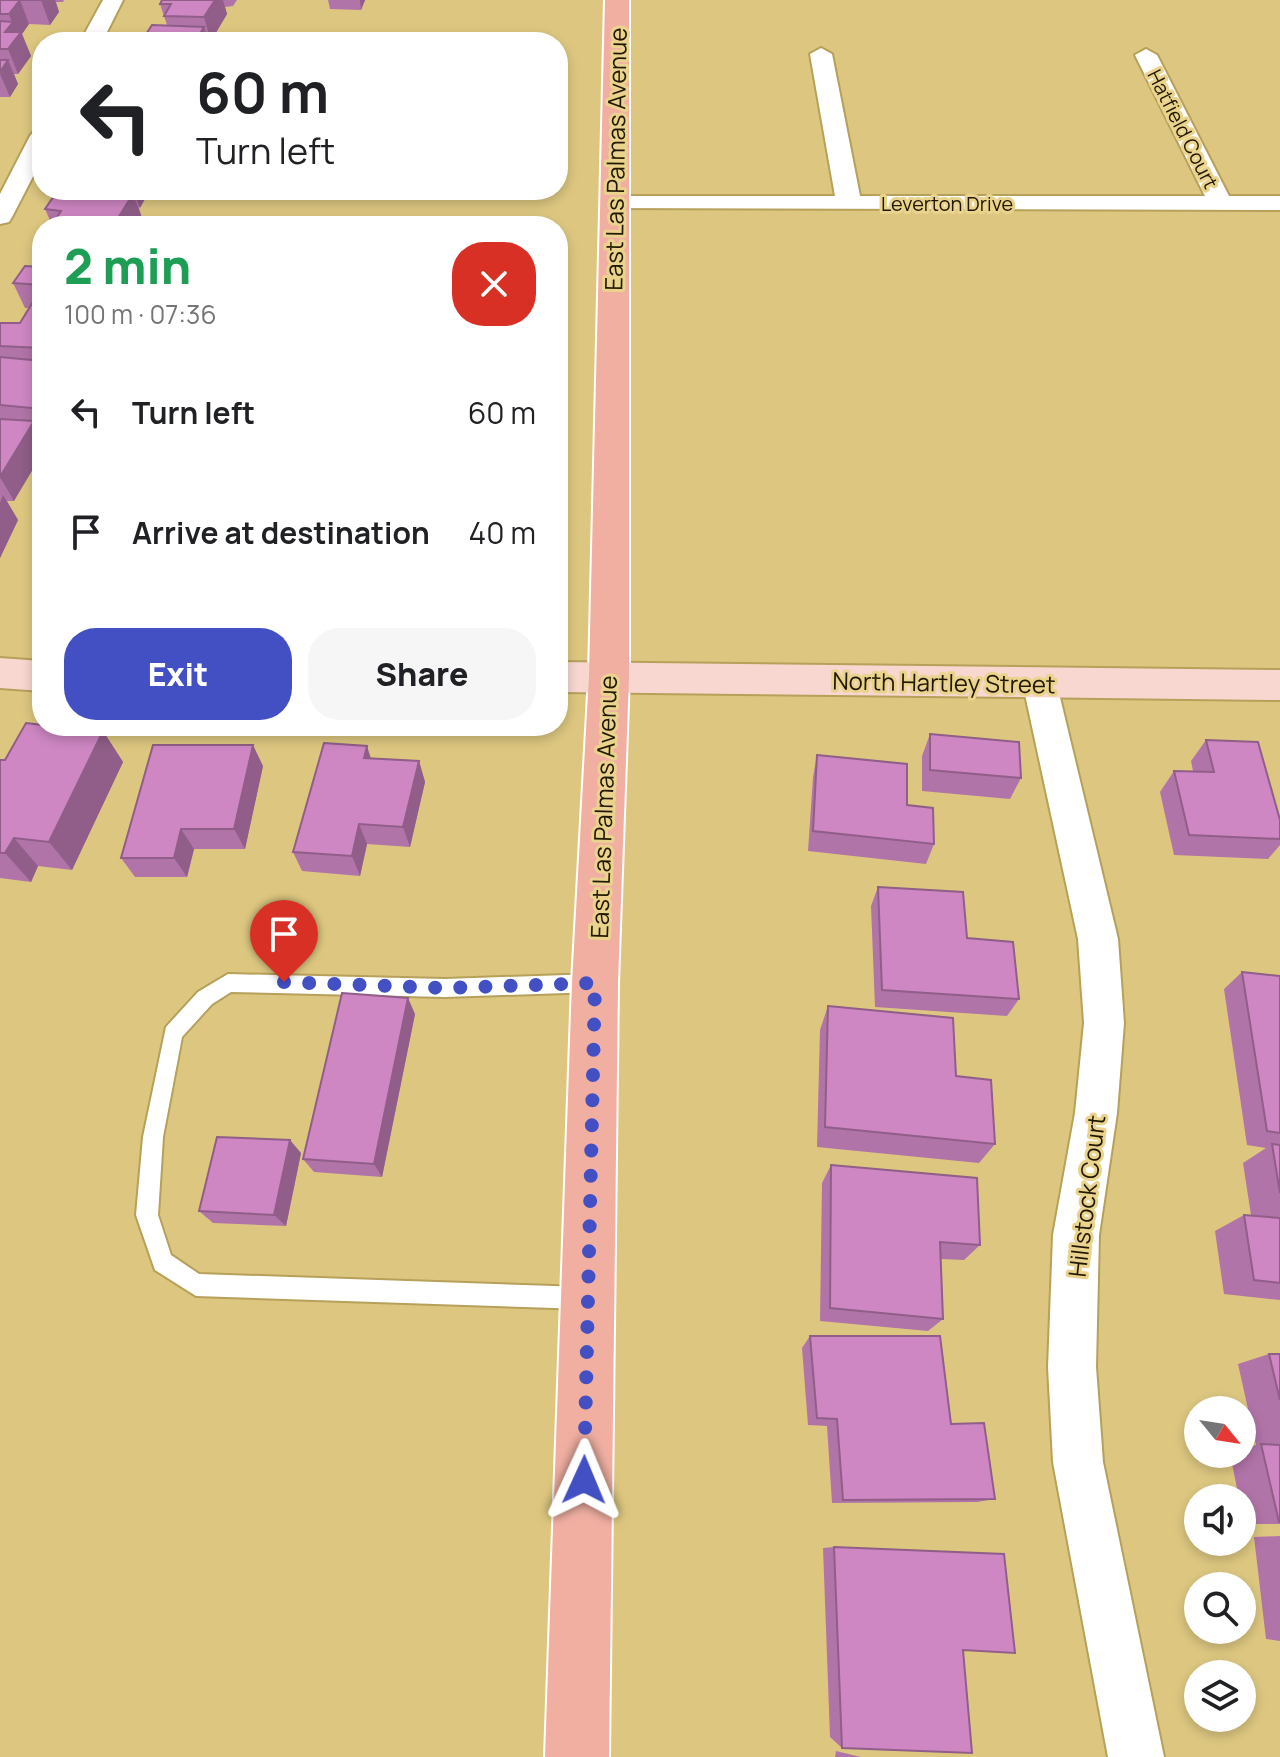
<!DOCTYPE html>
<meta charset="utf-8">
<style>
body{margin:0;font-family:Manrope,sans-serif;background:#f6f6f6;color:#202124;height:100vh;display:flex;flex-direction:column;font-size:30px;white-space:nowrap}
*{box-sizing:border-box;margin:0}
p{font-size:26px;color:#757577}
.icon{flex:none;width:44px;height:44px;fill:none;stroke:currentColor;stroke-width:2;stroke-linecap:round;stroke-linejoin:round}
.map{position:relative;flex:1;overflow:hidden}
.side{position:absolute;left:32px;top:216px;width:536px;height:520px;display:flex;flex-direction:column;background:#fff;border-radius:32px;box-shadow:0 4px 12px #0003}
.side>*{flex:none}
.guide{position:absolute;left:32px;top:32px;width:536px;height:168px;border-radius:32px;box-shadow:0 4px 12px #0003;background:#fff;color:#202124;overflow:hidden}
.needle{width:52px;rotate:120deg}
.buttons{position:absolute;left:1184px;top:1396px;display:grid;gap:16px}
.buttons a{display:grid;place-items:center;width:72px;height:72px;border-radius:50%;background:#fff;box-shadow:0 4px 12px #0003;font-size:40px}
.pin{position:absolute;display:grid;place-items:center;width:68px;height:68px;color:#fff;margin:-82px -34px;border-radius:50% 50% 50% 0;rotate:-45deg;box-shadow:0 0 8px #0007}
.pin .icon{rotate:45deg}
.me{position:absolute;width:88px;margin:-44px;rotate:1deg;stroke-linejoin:round;filter:drop-shadow(0 0 6px #0008)}
.turn{display:flex;align-items:center;gap:28px;height:168px;padding:0 32px;font-size:36px}
.turn .icon{width:104px;height:104px;stroke-width:2.5}
.turn b{display:block;font-size:56px;line-height:68px}
.round{display:grid;place-items:center;flex:none;width:84px;height:84px;border-radius:32px;background:#f6f6f6}
.summary{display:flex;align-items:center;justify-content:space-between;height:136px;padding:0 32px}
h1{font-size:48px;font-weight:800;line-height:60px;color:#1e9e55}
.primary-button{display:flex;gap:16px;margin-top:auto;padding:16px 32px}
.primary-button a{flex:1;height:92px;border-radius:32px;background:#4250c4;color:#fff;font-size:32px;font-weight:800;line-height:92px;text-align:center}
.primary-button a+a{background:#f6f6f6;color:#202124}
ul{padding:0;list-style:none}
li{display:flex;align-items:center;gap:24px;height:120px;padding:0 32px}
li div{flex:1}
li b{display:block;font-size:30px}
li em{font-style:normal}
.map>svg:first-child{display:block}
.lines{fill:none;stroke-linecap:round;stroke-linejoin:round}
.lane-casing{stroke:#b6a05a;stroke-width:4}
.street-casing{stroke:#b6a05a;stroke-width:4}
.secondary-casing{stroke:#b6a05a;stroke-width:4}
.primary-casing{stroke:#fff;stroke-width:4}
.lane{fill:#fff;fill-rule:evenodd}
.street{fill:#fff;fill-rule:evenodd}
.secondary{fill:#f8d7d0;fill-rule:evenodd}
.primary{fill:#f1afa2;fill-rule:evenodd}
.wall{fill:#b174a8}
.shaded-wall{fill:#905e88}
.building{fill:#ce87c3;stroke:#905e88;stroke-width:2}
.route{stroke:#4250c4;stroke-width:14;stroke-dasharray:0 25.2}
.labels{text-anchor:middle;dominant-baseline:central;stroke-width:6;stroke-linejoin:round;paint-order:stroke}
.far-street-label{font-size:20px;fill:#211800;stroke:#ead48d}
.street-label{font-size:24px;fill:#211800;stroke:#ead48d}
</style>
<div class="map">
<svg width="1280" height="1757" viewBox="0 0 1280 1757">
<rect width="100%" height="100%" fill="#ddc780"/>
<g class="lines">
<g class="lane-casing">
<path id="lane" d="M228,974L445,979L595,974L602,977L604,983L602,989L595,992L445,997L231,992L212,1004L182,1037L163,1137L158,1215L171,1255L199,1274L584,1287L592,1290L595,1298L592,1306L584,1309L196,1296L155,1270L136,1215L143,1137L166,1027L198,992Z"/>
</g>
<g class="street-casing">
<path id="street" d="M103,0H123L102,42H80Z
M821,48L832,54L860,196H1205L1135,55L1146,49L1157,55L1229,196H1280V210L605,208L602,203L605,198L614,196H835L810,54Z
M42,129V159L12,217L9,222L0,224V194L30,136L34,131Z
M1040,672L1052,676L1057,685L1118,939L1124,1023L1117,1113L1099,1235L1096,1367L1103,1462L1164,1757H1108L1053,1462L1048,1367L1053,1235L1075,1113L1084,1023L1078,939L1023,685L1028,676Z"/>
</g>
<g class="secondary-casing">
<path id="secondary" d="M0,658L42,661V691L0,688Z
M558,662L1280,670V700L558,692Z"/>
</g>
<g class="primary-casing">
<path id="primary" d="M605,0H629V676L618,983L609,1757H545L572,983L589,676Z"/>
</g>
<use href="#lane" class="lane"/>
<use href="#street" class="street"/>
<use href="#secondary" class="secondary"/>
<use href="#primary" class="primary"/>
</g>
<path class="wall" d="M0,0H64L63,2H56L59,12L50,25L29,24L22,34L31,56L18,74H14L18,84L10,97H0Z
M162,0H237L233,6L225,7L227,14L211,41L167,25L160,4Z
M328,0H365L361,10L330,9Z
M80,190H150L139,208L142,218L52,225L45,209Z
M42,267V433L40,432L14,501H7L18,520L0,558V323H20L29,308H25L13,283Z
M103,731L123,762L72,870L38,866L31,882L0,878V760H5Z
M930,734L1021,778L1010,799L922,791V756Z
M1206,740L1280,820V845L1268,859L1174,855L1160,792L1174,771H1193L1191,761Z
M817,755L934,844L926,864L808,851L813,777Z
M371,758L419,761L425,782L410,847L367,844L360,876L302,871L293,852Z
M263,766L245,849H194L187,877H135L121,858Z
M878,887L967,938L1019,999L1007,1016L875,1007L871,906Z
M1242,972L1280,976V1300L1224,1294L1215,1231L1244,1215H1251L1243,1163L1266,1148L1247,1145L1224,989Z
M828,1006L956,1076L995,1144L979,1163L817,1147L820,1030Z
M415,1014L382,1177L314,1172L303,1159Z
M301,1153L286,1226L213,1223L199,1211Z
M831,1165L980,1245L964,1260L941,1259L943,1319L928,1331L820,1321L822,1183Z
M810,1336L951,1424L995,1499L977,1502L832,1503L827,1426L808,1425L802,1348Z
M1269,1354H1280V1524H1245L1242,1510V1498H1239L1230,1454H1242V1448L1256,1445L1238,1364Z
M1280,1536V1641L1266,1639L1254,1537Z
M834,1547L963,1650L842,1748L830,1737L823,1548Z
M836,1751L861,1757H835Z"/>
<path class="shaded-wall" d="M20,0L29,24L22,34L31,56L18,74L8,49L5,32L12,23L9,14Z
M41,0H55L59,12L50,25Z
M215,0H223L227,14L211,41L204,17Z
M360,0H365L361,10Z
M204,27L208,42H195Z
M8,60L18,84L10,97L0,74Z
M133,190H150L140,208Z
M133,194L142,218L138,226H113Z
M34,421L42,436V454L14,501L0,477Z
M3,495L18,520L0,558V503Z
M103,731L123,762L72,870L49,842Z
M253,745L263,766L245,849L234,829Z
M367,746L374,768L364,758Z
M419,761L425,782L410,847L403,827Z
M359,824L367,844L360,876L352,856Z
M181,829L194,849L187,877L174,858Z
M14,838L38,866L31,882L5,853Z
M408,998L415,1014L382,1177L374,1164Z
M290,1140L301,1153L286,1226L274,1215Z"/>
<path class="building" d="M0,0H41H20L9,14H0Z
M162,0H215L204,17L164,16L171,4H160Z
M0,21L13,22L5,32H21L8,49H0Z
M152,25L204,27L195,42H141Z
M0,60H8L0,72Z
M58,190H71L133,194L113,226H51L61,211L45,209Z
M25,266L42,267V285L13,283Z
M36,297H42V348L0,346V323H20Z
M0,357L42,361V409L0,405Z
M0,419L34,421L0,477Z
M26,723L42,725V726H55L103,731L49,842L14,838L5,853H0V760H5Z
M930,734L1019,742L1021,778L930,770Z
M1206,740L1258,742L1280,820V839L1189,835L1174,771L1214,772Z
M324,743L367,746L364,758L419,761L403,827L359,824L352,856L293,852Z
M153,745H253L234,829H181L174,858H121Z
M817,755L907,764V805L933,808L934,844L813,831Z
M878,887L963,892L967,938L1013,942L1019,999L882,990Z
M1242,972L1280,976V1133L1267,1131Z
M342,993L408,998L374,1164L303,1159Z
M828,1006L953,1018L956,1076L991,1080L995,1144L825,1127Z
M217,1137L290,1140L274,1215L199,1211Z
M1272,1144L1280,1145V1193Z
M831,1165L977,1178L980,1245L940,1242L943,1319L830,1308Z
M1244,1215L1280,1218V1283L1254,1280Z
M810,1336H940L951,1424L984,1423L995,1499L843,1500L837,1419L817,1418Z
M1269,1354H1280V1400Z
M1261,1444L1280,1445V1522H1279Z
M834,1547L1004,1554L1015,1653L963,1650L972,1753L842,1748Z"/>
<g class="lines">
<path class="route" d="M284,982L445,988L595,983L584,1480"/>
</g>
<g class="labels">
<g class="far-street-label">
<text transform="translate(1183 129) rotate(63)">Hatfield Court</text>
<text x="947" y="203">Leverton Drive</text>
</g>
<g class="street-label">
<text transform="translate(615 159) rotate(-89)">East Las Palmas Avenue</text>
<text transform="translate(944 682) rotate(1)">North Hartley Street</text>
<text transform="translate(603 807) rotate(-88)">East Las Palmas Avenue</text>
<text transform="translate(1086 1196) rotate(-83)">Hillstock Court</text>
</g>
</g>
</svg>
<div class="buttons">
<a><svg class="needle" viewBox="-14 -14 28 28"><path d="M0-13l5 13h-10z" fill="#e53935"/><path d="M0 13l5-13h-10z" fill="#757577"/></svg></a>
<a><svg class="icon" aria-label="sound" viewBox="0 0 24 24"><path d="M4 9h4l5-4v14l-5-4H4zM17 9q2 3 0 6"/></svg></a>
<a><svg class="icon" aria-label="search" viewBox="0 0 24 24"><circle cx="10" cy="10" r="6"/><path d="M15 15l6 6"/></svg></a>
<a><svg class="icon" aria-label="layers" viewBox="0 0 24 24"><path d="M12 4l9 5-9 5-9-5zM3 14l9 5 9-5"/></svg></a>
</div>
<div class="pin" style="left:284px;top:982px;background:#d93025"><svg class="icon" aria-label="arrive" viewBox="0 0 24 24"><path d="M6 21V4h12l-3 4 3 4H6"/></svg></div>
<svg class="me" style="left:584px;top:1480px" viewBox="-20 -20 40 40"><path d="M0-17L14 15 0 8-14 15z" fill="#4250c4" stroke="#fff" stroke-width="4"/></svg>
<div class="guide">
<div class="turn"><svg class="icon" aria-label="left" viewBox="0 0 24 24"><path d="M17 20v-9H6M10 6l-5 5 5 5"/></svg><div><b>60 m</b>Turn left</div></div>
</div>
<section class="side">
<div class="summary"><div><h1>2 min</h1><p>100 m · 07:36</p></div><a class="round" style="background:#d93025;color:#fff"><svg class="icon" aria-label="close" viewBox="0 0 24 24"><path d="M6 6l12 12M18 6L6 18"/></svg></a></div>
<ul>
<li><svg class="icon" aria-label="left" viewBox="0 0 24 24"><path d="M17 20v-9H6M10 6l-5 5 5 5"/></svg><div><b>Turn left</b></div><em>60 m</em></li>
<li><svg class="icon" aria-label="arrive" viewBox="0 0 24 24"><path d="M6 21V4h12l-3 4 3 4H6"/></svg><div><b>Arrive at destination</b></div><em>40 m</em></li>
</ul>
<div class="primary-button"><a>Exit</a><a>Share</a></div>
</section>
</div>
